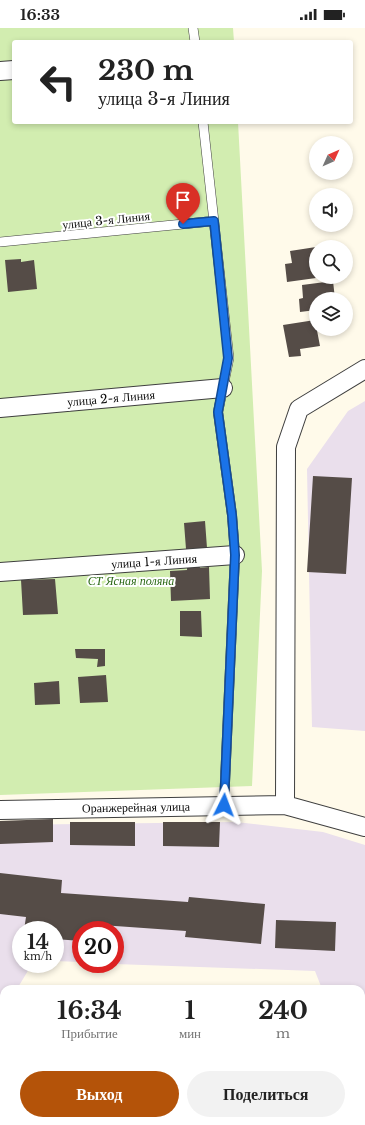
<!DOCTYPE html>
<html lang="ru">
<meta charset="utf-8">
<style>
body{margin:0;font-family:"Libre Baskerville",serif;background:#f2f2f2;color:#222;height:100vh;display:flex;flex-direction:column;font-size:15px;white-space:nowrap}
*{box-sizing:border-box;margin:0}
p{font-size:13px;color:#767676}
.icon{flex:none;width:22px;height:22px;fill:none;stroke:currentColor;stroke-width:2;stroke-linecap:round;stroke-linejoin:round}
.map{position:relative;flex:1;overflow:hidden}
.details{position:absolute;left:0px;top:957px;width:365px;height:140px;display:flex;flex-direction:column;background:#fff;border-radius:12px 12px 0 0;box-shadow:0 2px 6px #0003}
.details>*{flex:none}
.hud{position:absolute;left:12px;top:12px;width:341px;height:84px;border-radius:4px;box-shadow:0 2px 6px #0003;background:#fff;color:#222;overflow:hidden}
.needle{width:26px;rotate:45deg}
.buttons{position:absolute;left:309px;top:108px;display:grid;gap:8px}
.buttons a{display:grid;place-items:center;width:44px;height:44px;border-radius:50%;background:#fff;box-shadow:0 2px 6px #0003;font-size:20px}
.speed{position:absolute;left:12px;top:893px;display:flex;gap:8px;font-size:20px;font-weight:700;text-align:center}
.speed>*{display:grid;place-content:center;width:52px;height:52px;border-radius:50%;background:#fff;box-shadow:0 2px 6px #0003;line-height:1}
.speed small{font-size:10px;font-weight:400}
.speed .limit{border:6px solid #d22;background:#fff;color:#111}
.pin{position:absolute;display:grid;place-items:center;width:34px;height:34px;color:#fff;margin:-41px -17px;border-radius:50% 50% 50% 0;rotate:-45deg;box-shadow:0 0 4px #0007}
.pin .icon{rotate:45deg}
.me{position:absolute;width:44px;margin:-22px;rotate:3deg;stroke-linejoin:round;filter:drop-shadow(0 0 3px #0008)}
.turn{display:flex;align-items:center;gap:14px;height:84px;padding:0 20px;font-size:18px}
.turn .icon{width:52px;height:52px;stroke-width:2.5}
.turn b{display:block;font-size:28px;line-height:34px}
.eta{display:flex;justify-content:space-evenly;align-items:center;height:68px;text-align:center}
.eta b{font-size:24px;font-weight:700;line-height:28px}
.primary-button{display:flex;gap:8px;margin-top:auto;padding:8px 20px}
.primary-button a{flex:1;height:46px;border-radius:24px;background:#b45309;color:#fff;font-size:16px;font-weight:700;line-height:46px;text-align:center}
.primary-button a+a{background:#f2f2f2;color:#222}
.status{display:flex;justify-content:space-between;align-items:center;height:28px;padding:0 20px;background:#fff;direction:ltr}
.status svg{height:11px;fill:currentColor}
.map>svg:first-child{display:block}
.industrial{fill:#eadfec}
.green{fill:#d2edb0}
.water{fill:#a9e0fc;stroke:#299ada}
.building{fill:#554c47}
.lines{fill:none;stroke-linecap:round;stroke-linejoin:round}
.lane-casing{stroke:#3f3f3f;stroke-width:10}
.street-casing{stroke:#3f3f3f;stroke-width:20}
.lane{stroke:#fff;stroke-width:9}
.street{stroke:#fff;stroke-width:18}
.route-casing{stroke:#114b97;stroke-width:10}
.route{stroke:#1a73e8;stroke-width:7}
.labels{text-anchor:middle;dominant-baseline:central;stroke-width:4;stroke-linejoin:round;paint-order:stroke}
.street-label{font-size:12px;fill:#0c0c0c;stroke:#fff}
.park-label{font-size:12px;font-style:italic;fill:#2b6916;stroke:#fff}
</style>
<div class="status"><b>16:33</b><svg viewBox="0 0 49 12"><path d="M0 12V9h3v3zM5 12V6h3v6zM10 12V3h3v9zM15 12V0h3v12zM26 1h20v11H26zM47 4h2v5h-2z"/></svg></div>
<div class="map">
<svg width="365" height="1097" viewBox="0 0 365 1097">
<rect width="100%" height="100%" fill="#fffaea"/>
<path class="industrial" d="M365,373V703L312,699L307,441L348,383Z
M236,794L323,804L365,817V1072L361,1061V961H322L315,943L115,936V902H81V934L55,933V902H21V936H32L17,961H4V982L0,989V797Z"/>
<path class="green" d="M0,0H233L234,14H14V94H238L262,543L252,758L0,767Z"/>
<path class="water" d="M101,1093H319V1097H104Z"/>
<path class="building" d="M316,219V250L287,254L285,236L292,235L290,223Z
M21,231V234L34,232L37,261L8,264L5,232Z
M333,253L335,271H316V282L300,284L299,271L303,270L302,257Z
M315,292L320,318L300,321L301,328L289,329L283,297Z
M313,448L352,450L346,546L307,544Z
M205,493L207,520L186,521L184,495Z
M199,535L200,540L209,539L210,571L171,573L170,543L187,542V536Z
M55,551L58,586L23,587L21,552Z
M180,583H201L202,609L180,608Z
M75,621H105V638L97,639L98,631L76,630Z
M106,647L108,674L80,675L78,649Z
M59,653L60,676L35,677L34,655Z
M53,791V814L0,816V793Z
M70,794H135V818L70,817Z
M163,794H220L219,819L163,818Z
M0,845L62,852L61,865L188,874L189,869L265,876L261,916L185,909L186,903L87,896V902H81V913L55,911V902H24L26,889L0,886Z
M276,892L336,894L335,923L275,920Z"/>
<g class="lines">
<g class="lane-casing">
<path id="lane" d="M193,0L195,14
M203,94L229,330L218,384L232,487L235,527L224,777
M0,214L214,193
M361,979L365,978
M347,1093L348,1097"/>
</g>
<g class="street-casing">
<path id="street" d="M0,43L14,42
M0,380L223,360
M0,544L235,527
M285,777L286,419L299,381L365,341
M0,782L285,777L365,799"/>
</g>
<use href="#lane" class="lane"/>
<use href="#street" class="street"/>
</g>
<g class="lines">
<g class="route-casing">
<path id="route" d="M183,196L214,193L228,330L218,384L232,487L235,527L224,777"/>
</g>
<use href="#route" class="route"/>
</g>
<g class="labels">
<g class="street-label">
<text transform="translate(106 192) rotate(-6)">улица 3-я Линия</text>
<text transform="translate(111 370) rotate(-5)">улица 2-я Линия</text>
<text transform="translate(154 533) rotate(-4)">улица 1-я Линия</text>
<text transform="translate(136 779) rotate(-1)">Оранжерейная улица</text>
</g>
<g class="park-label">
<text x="131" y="552">СТ Ясная поляна</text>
</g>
</g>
</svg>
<div class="buttons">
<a><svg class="needle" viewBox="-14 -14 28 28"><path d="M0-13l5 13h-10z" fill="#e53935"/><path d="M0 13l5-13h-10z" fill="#767676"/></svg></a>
<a><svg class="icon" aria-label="sound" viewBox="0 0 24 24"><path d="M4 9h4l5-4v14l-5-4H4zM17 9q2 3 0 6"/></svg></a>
<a><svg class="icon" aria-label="search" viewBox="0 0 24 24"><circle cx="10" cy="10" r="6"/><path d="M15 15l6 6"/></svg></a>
<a><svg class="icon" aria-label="layers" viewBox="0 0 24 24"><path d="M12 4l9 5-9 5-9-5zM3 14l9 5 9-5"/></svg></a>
</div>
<div class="speed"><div>14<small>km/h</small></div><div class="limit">20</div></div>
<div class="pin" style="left:183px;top:196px;background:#d93025"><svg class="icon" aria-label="arrive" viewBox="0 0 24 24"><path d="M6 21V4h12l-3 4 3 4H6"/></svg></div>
<svg class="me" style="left:224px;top:777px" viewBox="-20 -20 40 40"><path d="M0-17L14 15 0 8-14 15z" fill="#1a73e8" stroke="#fff" stroke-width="4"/></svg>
<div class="hud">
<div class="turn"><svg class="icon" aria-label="left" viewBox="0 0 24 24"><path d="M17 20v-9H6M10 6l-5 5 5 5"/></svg><div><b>230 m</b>улица 3-я Линия</div></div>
</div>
<section class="details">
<div class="eta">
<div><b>16:34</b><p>Прибытие</p></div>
<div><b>1</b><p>мин</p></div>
<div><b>240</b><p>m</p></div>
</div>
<div class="primary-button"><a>Выход</a><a>Поделиться</a></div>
</section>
</div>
